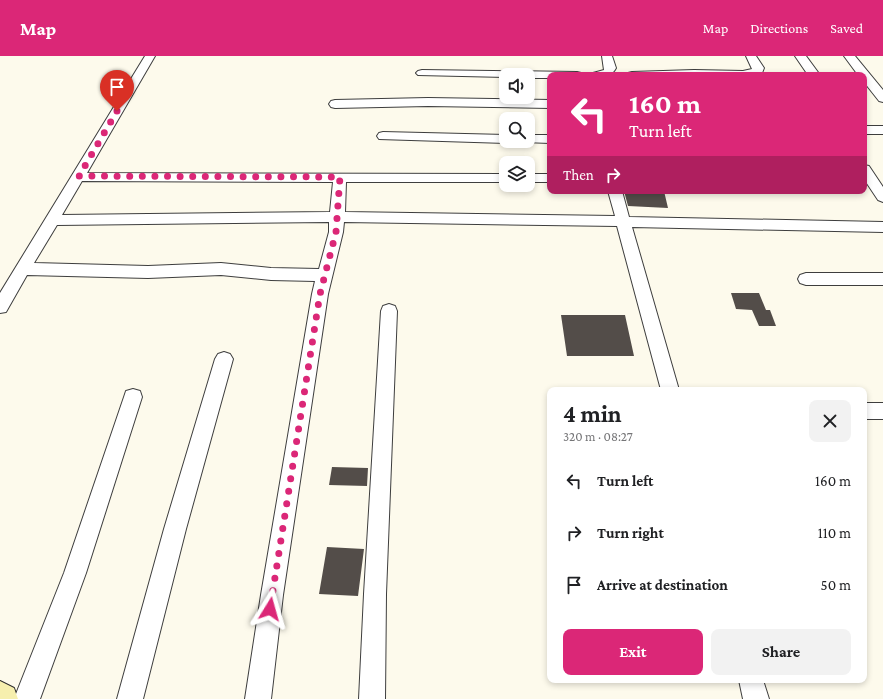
<!DOCTYPE html>
<meta charset="utf-8">
<style>
body{margin:0;font-family:"Crimson Pro",serif;background:#f2f2f2;color:#202124;height:100vh;display:flex;flex-direction:column;font-size:15px;white-space:nowrap}
*{box-sizing:border-box;margin:0}
p{font-size:13px;color:#757577}
.icon{flex:none;width:22px;height:22px;fill:none;stroke:currentColor;stroke-width:2;stroke-linecap:round;stroke-linejoin:round}
.map{position:relative;flex:1;overflow:hidden}
.panel{position:absolute;left:547px;top:331px;width:320px;height:296px;display:flex;flex-direction:column;background:#fff;border-radius:8px;box-shadow:0 2px 6px #0003}
.panel>*{flex:none}
.guide{position:absolute;left:547px;top:16px;width:320px;height:122px;border-radius:8px;box-shadow:0 2px 6px #0003;background:#db2777;color:#fff;overflow:hidden}
.tools{position:absolute;left:499px;top:12px;display:grid;gap:8px}
.tools a{display:grid;place-items:center;width:36px;height:36px;border-radius:8px;background:#fff;box-shadow:0 2px 6px #0003;font-size:20px}
.pin{position:absolute;display:grid;place-items:center;width:34px;height:34px;color:#fff;margin:-41px -17px;border-radius:50% 50% 50% 0;rotate:-45deg;box-shadow:0 0 4px #0007}
.pin .icon{rotate:45deg}
.me{position:absolute;width:44px;margin:-22px;rotate:8deg;stroke-linejoin:round;filter:drop-shadow(0 0 3px #0008)}
.turn{display:flex;align-items:center;gap:14px;height:84px;padding:0 16px;font-size:18px}
.turn .icon{width:52px;height:52px;stroke-width:2.5}
.turn b{display:block;font-size:28px;line-height:34px}
.then{display:flex;align-items:center;height:38px;padding:0 16px;background:#0003;gap:8px;font-size:15px}
.round{display:grid;place-items:center;flex:none;width:42px;height:42px;border-radius:8px;background:#f2f2f2}
.overview{display:flex;align-items:center;justify-content:space-between;height:68px;padding:0 16px}
h1{font-size:24px;font-weight:700;line-height:30px}
.button{display:flex;gap:8px;margin-top:auto;padding:8px 16px}
.button a{flex:1;height:46px;border-radius:8px;background:#db2777;color:#fff;font-size:16px;font-weight:700;line-height:46px;text-align:center}
.button a+a{background:#f2f2f2;color:#202124}
ul{padding:0;list-style:none}
li{display:flex;align-items:center;gap:12px;height:52px;padding:0 16px}
li div{flex:1}
li b{display:block;font-size:15px}
li em{font-style:normal}
header{display:flex;align-items:center;gap:24px;box-sizing:border-box;height:56px;padding:0 20px;background:#db2777;color:#fff}
header strong{font-size:19px}
nav{display:flex;gap:22px;margin-inline-start:auto;font-size:14px}
.map>svg:first-child{display:block}
.building{fill:#534d49}
.lines{fill:none;stroke-linecap:round;stroke-linejoin:round}
.street-casing{stroke:#3e3e3e;stroke-width:2}
.secondary-casing{stroke:#2d2d2d;stroke-width:2}
.street{fill:#fff;fill-rule:evenodd}
.secondary{fill:#f6efae;fill-rule:evenodd}
.route{stroke:#db2777;stroke-width:7;stroke-dasharray:0 12.6}
</style>
<header>
<strong>Map</strong>
<nav><a>Map</a><a>Directions</a><a>Saved</a></nav>
</header>
<div class="map">
<svg width="883" height="643" viewBox="0 0 883 643">
<rect width="100%" height="100%" fill="#fdfaec"/>
<path class="building" d="M624,135H664L668,152L628,150Z
M731,237H759L766,254H770L776,270H759L752,254L736,253Z
M561,259H625L634,300H567Z
M332,411L368,412L367,430L329,429Z
M327,491L364,493L358,540L319,538Z"/>
<g class="lines">
<g class="street-casing">
<path id="street" d="M145,0H155L87,117L506,118V126H346L345,156L615,160L608,135H622L629,161L883,166V176L632,171L679,334H661L617,170L344,166L343,176L328,238L283,539L271,643H245L261,539L312,238L315,225L271,224L221,219L148,222L27,219L6,256L0,257V237ZM82,125L333,126L330,156L62,159ZM329,166V176L319,213L271,212L221,207L148,210L34,207L57,169Z
M602,0H612L616,12C611,22 602,19 591,19L593,17L604,14Z
M746,0H756L764,12L762,17L755,19H626L628,17L632,16L694,14L743,15L752,13Z
M795,0H806L820,19H808Z
M844,0H855L883,34V46L879,45L864,26V19H858Z
M422,14L577,16L581,17L583,19H550V22H528V19H506V21L418,19L416,17L418,15Z
M428,42L550,44V52L428,50L335,52L331,51L329,48L331,45L335,44Z
M864,70H883V78H864Z
M383,76L506,79V85H511L506,87L379,83L377,80L379,77Z
M528,79H550V87L523,86L528,85Z
M864,109L869,110L883,131V146L878,144L864,123Z
M528,118H550V126H528Z
M806,217H883V229H806L800,227L798,223L800,219Z
M389,248L395,250L397,255L386,538L385,643H359L364,538L381,255L383,250Z
M224,296L230,298L233,303L186,473L143,643H117L164,473L215,303L218,298Z
M133,333L140,335L142,341L86,517L40,643H14L64,517L124,341L126,335Z
M864,347H883V363H864Z
M739,624H763L769,643H743Z"/>
</g>
<g class="secondary-casing">
<path id="secondary" d="M0,625L14,632L18,643H0Z"/>
</g>
<use href="#street" class="street"/>
<use href="#secondary" class="secondary"/>
</g>
<g class="lines">
<path class="route" d="M117,55L79,120L340,121L336,176L320,238L270,553"/>
</g>
</svg>
<div class="tools">
<a><svg class="icon" aria-label="sound" viewBox="0 0 24 24"><path d="M4 9h4l5-4v14l-5-4H4zM17 9q2 3 0 6"/></svg></a>
<a><svg class="icon" aria-label="search" viewBox="0 0 24 24"><circle cx="10" cy="10" r="6"/><path d="M15 15l6 6"/></svg></a>
<a><svg class="icon" aria-label="layers" viewBox="0 0 24 24"><path d="M12 4l9 5-9 5-9-5zM3 14l9 5 9-5"/></svg></a>
</div>
<div class="pin" style="left:117px;top:55px;background:#d93025"><svg class="icon" aria-label="arrive" viewBox="0 0 24 24"><path d="M6 21V4h12l-3 4 3 4H6"/></svg></div>
<svg class="me" style="left:270px;top:553px" viewBox="-20 -20 40 40"><path d="M0-17L14 15 0 8-14 15z" fill="#db2777" stroke="#fff" stroke-width="4"/></svg>
<div class="guide">
<div class="turn"><svg class="icon" aria-label="left" viewBox="0 0 24 24"><path d="M17 20v-9H6M10 6l-5 5 5 5"/></svg><div><b>160 m</b>Turn left</div></div>
<div class="then">Then<svg class="icon" aria-label="right" viewBox="0 0 24 24"><path d="M7 20v-9h11M14 6l5 5-5 5"/></svg></div>
</div>
<section class="panel">
<div class="overview"><div><h1>4 min</h1><p>320 m · 08:27</p></div><a class="round"><svg class="icon" aria-label="close" viewBox="0 0 24 24"><path d="M6 6l12 12M18 6L6 18"/></svg></a></div>
<ul>
<li><svg class="icon" aria-label="left" viewBox="0 0 24 24"><path d="M17 20v-9H6M10 6l-5 5 5 5"/></svg><div><b>Turn left</b></div><em>160 m</em></li>
<li><svg class="icon" aria-label="right" viewBox="0 0 24 24"><path d="M7 20v-9h11M14 6l5 5-5 5"/></svg><div><b>Turn right</b></div><em>110 m</em></li>
<li><svg class="icon" aria-label="arrive" viewBox="0 0 24 24"><path d="M6 21V4h12l-3 4 3 4H6"/></svg><div><b>Arrive at destination</b></div><em>50 m</em></li>
</ul>
<div class="button"><a>Exit</a><a>Share</a></div>
</section>
</div>
